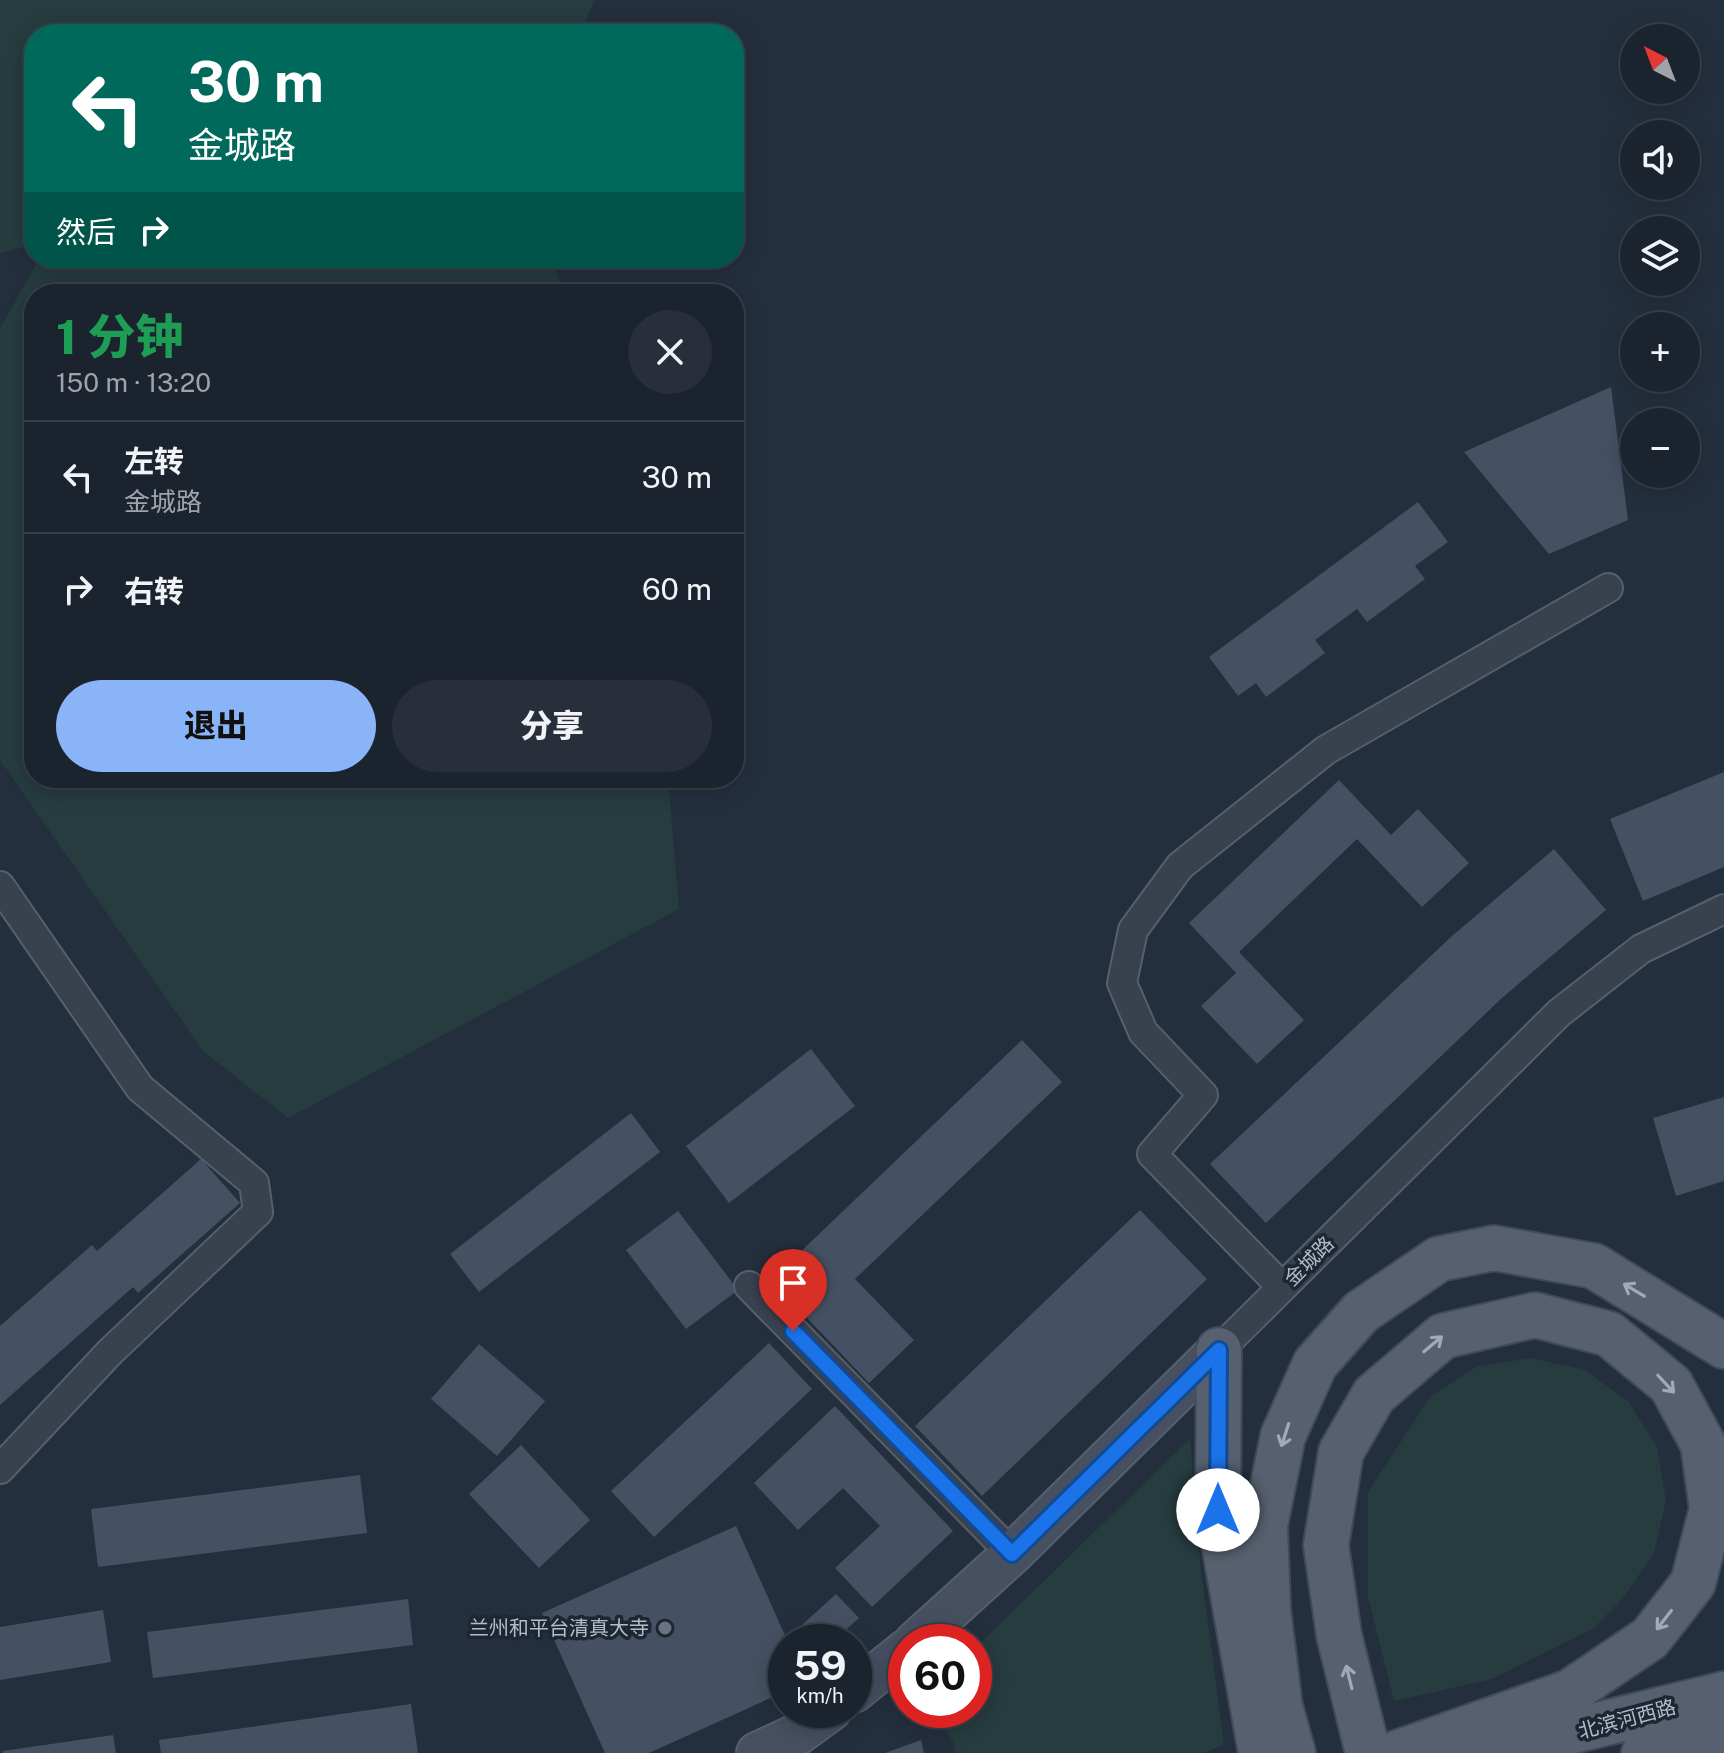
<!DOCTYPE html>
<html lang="zh">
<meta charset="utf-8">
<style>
body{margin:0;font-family:"Public Sans","Noto Sans SC",sans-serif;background:#282f3a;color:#f1f3f6;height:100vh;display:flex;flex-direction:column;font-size:30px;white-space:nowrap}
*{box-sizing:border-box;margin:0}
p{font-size:26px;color:#a0a4aa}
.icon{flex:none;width:44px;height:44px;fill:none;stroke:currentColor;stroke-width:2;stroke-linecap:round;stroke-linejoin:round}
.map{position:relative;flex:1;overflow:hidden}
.side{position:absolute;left:24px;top:284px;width:720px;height:504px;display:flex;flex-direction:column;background:#1b232e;border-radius:32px;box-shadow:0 4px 20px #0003,0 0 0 2px #39404a}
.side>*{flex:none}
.top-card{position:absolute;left:24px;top:24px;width:720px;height:244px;border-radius:32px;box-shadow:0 4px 20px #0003,0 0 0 2px #39404a;background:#00695c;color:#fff;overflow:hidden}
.needle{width:52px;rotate:318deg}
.controls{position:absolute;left:1620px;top:24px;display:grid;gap:16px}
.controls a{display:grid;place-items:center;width:80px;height:80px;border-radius:50%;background:#1b232e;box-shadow:0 4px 20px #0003,0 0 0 2px #39404a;font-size:40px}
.speed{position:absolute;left:768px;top:1624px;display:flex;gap:16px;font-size:40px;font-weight:700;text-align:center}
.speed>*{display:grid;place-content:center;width:104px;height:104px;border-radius:50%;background:#1b232e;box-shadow:0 4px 20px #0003,0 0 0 2px #39404a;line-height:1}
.speed small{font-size:20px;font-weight:400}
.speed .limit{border:12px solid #d22;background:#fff;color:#111}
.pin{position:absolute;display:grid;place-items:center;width:68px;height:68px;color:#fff;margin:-82px -34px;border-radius:50% 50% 50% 0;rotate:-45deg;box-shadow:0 0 8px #0007}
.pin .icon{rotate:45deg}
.me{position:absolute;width:88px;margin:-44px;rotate:0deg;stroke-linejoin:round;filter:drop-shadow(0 0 6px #0008)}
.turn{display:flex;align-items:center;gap:28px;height:168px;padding:0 32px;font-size:36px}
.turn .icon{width:104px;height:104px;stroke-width:2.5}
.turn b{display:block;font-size:56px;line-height:68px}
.then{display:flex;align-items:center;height:76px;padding:0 32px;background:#0003;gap:16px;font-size:30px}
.round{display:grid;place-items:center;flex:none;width:84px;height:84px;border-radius:42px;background:#282f3a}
.overview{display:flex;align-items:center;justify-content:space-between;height:136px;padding:0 32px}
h1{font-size:48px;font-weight:800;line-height:60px;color:#1e9e55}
.button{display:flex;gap:16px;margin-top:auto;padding:16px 32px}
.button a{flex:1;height:92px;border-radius:48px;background:#8ab4f8;color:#111;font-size:32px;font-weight:800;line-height:92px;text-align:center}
.button a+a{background:#282f3a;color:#f1f3f6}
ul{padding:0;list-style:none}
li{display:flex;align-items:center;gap:24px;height:112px;padding:0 32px;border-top:2px solid #39404a}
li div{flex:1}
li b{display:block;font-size:30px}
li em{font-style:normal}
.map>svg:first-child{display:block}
.green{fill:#263c3f}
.building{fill:#455162}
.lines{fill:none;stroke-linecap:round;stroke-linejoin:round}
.street-casing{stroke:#565f6c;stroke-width:32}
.secondary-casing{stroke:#565f6c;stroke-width:44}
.primary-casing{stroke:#414a57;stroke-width:48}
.street{stroke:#38414e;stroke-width:28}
.secondary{stroke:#465061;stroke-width:40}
.primary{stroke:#56606e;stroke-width:44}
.oneway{stroke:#a1aab7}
.route-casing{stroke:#114b97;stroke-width:20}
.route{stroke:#1a73e8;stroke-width:14}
.worship-dot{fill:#6b7280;stroke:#1d2633;stroke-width:3}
.labels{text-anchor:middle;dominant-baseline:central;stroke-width:7;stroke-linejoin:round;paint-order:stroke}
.street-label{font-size:20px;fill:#b4bcc9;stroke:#1d2633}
.poi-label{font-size:20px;fill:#b4bcc9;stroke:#1d2633;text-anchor:end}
</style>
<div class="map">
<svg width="1724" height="1753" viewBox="0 0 1724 1753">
<rect width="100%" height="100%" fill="#242f3e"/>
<path class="green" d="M0,0H595L579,34H34V245L0,253Z
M39,258H552L563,294H34V778H668L679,909L288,1118L203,1051L0,760V329Z
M1530,1358L1583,1369L1628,1401L1657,1447L1666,1500L1654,1553L1623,1598L1594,1628L1492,1679L1394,1701L1368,1597V1492L1430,1397L1476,1367Z
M1190,1439L1201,1571L1224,1745L1203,1753H956L953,1742L932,1710H974V1649Z"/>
<path class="building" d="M1611,387L1628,520L1549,554L1464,452Z
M1418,502L1448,542L1415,566L1425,579L1367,622L1357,609L1315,640L1325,653L1266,697L1256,683L1238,696L1209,657Z
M1724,772V867L1643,901L1610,819Z
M1339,780L1391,835L1418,809L1469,863L1422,907L1357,839L1239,952L1304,1020L1257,1064L1201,1006L1236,973L1189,923Z
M1554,849L1606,910L1503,997L1266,1223L1210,1164L1452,936Z
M1022,1040L1062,1082L855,1279L914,1340L869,1383L771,1280Z
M811,1049L855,1106L729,1203L686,1146Z
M1724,1097V1181L1676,1196L1653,1118Z
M631,1113L660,1152L479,1292L450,1254Z
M201,1159L240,1203L138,1293L133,1287L0,1405V1326L92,1245L97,1251Z
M1140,1210L1207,1279L982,1496L915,1426Z
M678,1211L738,1290L686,1329L626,1250Z
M769,1343L812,1389L654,1537L611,1491Z
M479,1344L545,1401L497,1456L431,1399Z
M835,1406L953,1531L872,1607L835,1568L880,1526L843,1488L798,1530L754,1483Z
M521,1445L590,1520L539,1568L469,1494Z
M360,1475L367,1533L98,1567L91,1509Z
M736,1526L788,1642L786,1691L649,1753H605L542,1613Z
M836,1594L859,1618L832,1642H798L792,1634Z
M408,1599L413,1645L153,1678L147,1632Z
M103,1610L111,1662L0,1680V1627Z
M411,1704L418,1753H161L159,1740Z
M113,1735L116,1753H3V1751Z
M921,1740L924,1753H885Z"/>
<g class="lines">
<g class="street-casing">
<path id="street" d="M0,886L140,1088L254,1183L258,1212L110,1352L0,1469
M749,1286L1012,1554
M1282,1287L1152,1154L1203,1095L1143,1032L1122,983L1133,930L1180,866L1326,750L1608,588
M1219,1350L1559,1013L1641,949L1724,909"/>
</g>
<g class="secondary-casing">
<path id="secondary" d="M915,1642L1012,1554L1219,1350
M854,1692L906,1650
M757,1753L798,1734L831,1710"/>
</g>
<g class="primary-casing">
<path id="primary" d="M1219,1350L1218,1510L1261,1753
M1293,1753L1280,1707L1268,1610L1265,1525L1283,1436L1315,1364L1361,1312L1439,1259L1494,1248L1594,1266L1724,1346
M1368,1753L1339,1635L1326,1545L1341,1452L1374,1395L1443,1336L1535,1315L1609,1334L1671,1385L1703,1444L1712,1509L1693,1583L1650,1638L1570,1692L1397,1753
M1483,1753L1724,1694
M1644,1753L1724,1735"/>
</g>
<use href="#street" class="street"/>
<use href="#secondary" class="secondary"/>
<use href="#primary" class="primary"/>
</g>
<defs><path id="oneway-shaft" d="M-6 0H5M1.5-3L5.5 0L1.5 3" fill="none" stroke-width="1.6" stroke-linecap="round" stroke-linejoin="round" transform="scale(2)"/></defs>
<g class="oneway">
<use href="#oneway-shaft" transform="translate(1634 1290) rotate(-149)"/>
<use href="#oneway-shaft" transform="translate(1433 1344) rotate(-40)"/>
<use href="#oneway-shaft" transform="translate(1666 1384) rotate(47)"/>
<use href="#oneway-shaft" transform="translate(1285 1435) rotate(108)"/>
<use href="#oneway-shaft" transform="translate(1664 1620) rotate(128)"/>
<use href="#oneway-shaft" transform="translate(1349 1677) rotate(-104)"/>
</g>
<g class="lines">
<g class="route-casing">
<path id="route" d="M793,1331L1012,1554L1219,1350L1218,1510"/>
</g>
<use href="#route" class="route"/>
</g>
<circle class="worship-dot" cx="665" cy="1628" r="8"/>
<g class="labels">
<g class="street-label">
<text transform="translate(1309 1261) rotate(-45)">金城路</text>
<text transform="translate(1627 1719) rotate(-15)">北滨河西路</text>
</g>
<g class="poi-label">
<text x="649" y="1628">兰州和平台清真大寺</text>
</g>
</g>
</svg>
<div class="controls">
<a><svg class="needle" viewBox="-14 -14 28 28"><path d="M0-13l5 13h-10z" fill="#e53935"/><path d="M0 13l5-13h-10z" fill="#a0a4aa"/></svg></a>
<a><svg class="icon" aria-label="sound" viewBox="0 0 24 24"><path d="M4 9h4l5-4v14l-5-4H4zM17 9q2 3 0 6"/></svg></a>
<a><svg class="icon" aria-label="layers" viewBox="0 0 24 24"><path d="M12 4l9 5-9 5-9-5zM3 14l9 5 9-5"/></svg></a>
<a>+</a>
<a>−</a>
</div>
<div class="speed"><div>59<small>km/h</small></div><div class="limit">60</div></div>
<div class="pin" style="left:793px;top:1331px;background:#d93025"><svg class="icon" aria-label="arrive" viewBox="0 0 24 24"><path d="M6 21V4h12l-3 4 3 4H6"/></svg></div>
<svg class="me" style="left:1218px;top:1510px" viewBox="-20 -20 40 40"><circle r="19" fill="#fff"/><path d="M0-13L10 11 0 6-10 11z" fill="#1a73e8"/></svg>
<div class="top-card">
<div class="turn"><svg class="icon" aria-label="left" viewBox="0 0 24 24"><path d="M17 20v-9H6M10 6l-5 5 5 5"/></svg><div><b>30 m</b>金城路</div></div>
<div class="then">然后<svg class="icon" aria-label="right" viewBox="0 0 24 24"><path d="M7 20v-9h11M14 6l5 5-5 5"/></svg></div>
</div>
<section class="side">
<div class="overview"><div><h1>1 分钟</h1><p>150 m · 13:20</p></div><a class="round"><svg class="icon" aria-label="close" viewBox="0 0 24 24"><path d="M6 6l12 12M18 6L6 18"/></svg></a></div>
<ul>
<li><svg class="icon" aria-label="left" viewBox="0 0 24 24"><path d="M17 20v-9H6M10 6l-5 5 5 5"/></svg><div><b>左转</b><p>金城路</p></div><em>30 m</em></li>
<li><svg class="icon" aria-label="right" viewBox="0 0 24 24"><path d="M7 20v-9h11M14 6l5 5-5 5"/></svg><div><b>右转</b></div><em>60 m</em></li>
</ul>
<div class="button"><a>退出</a><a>分享</a></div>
</section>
</div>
